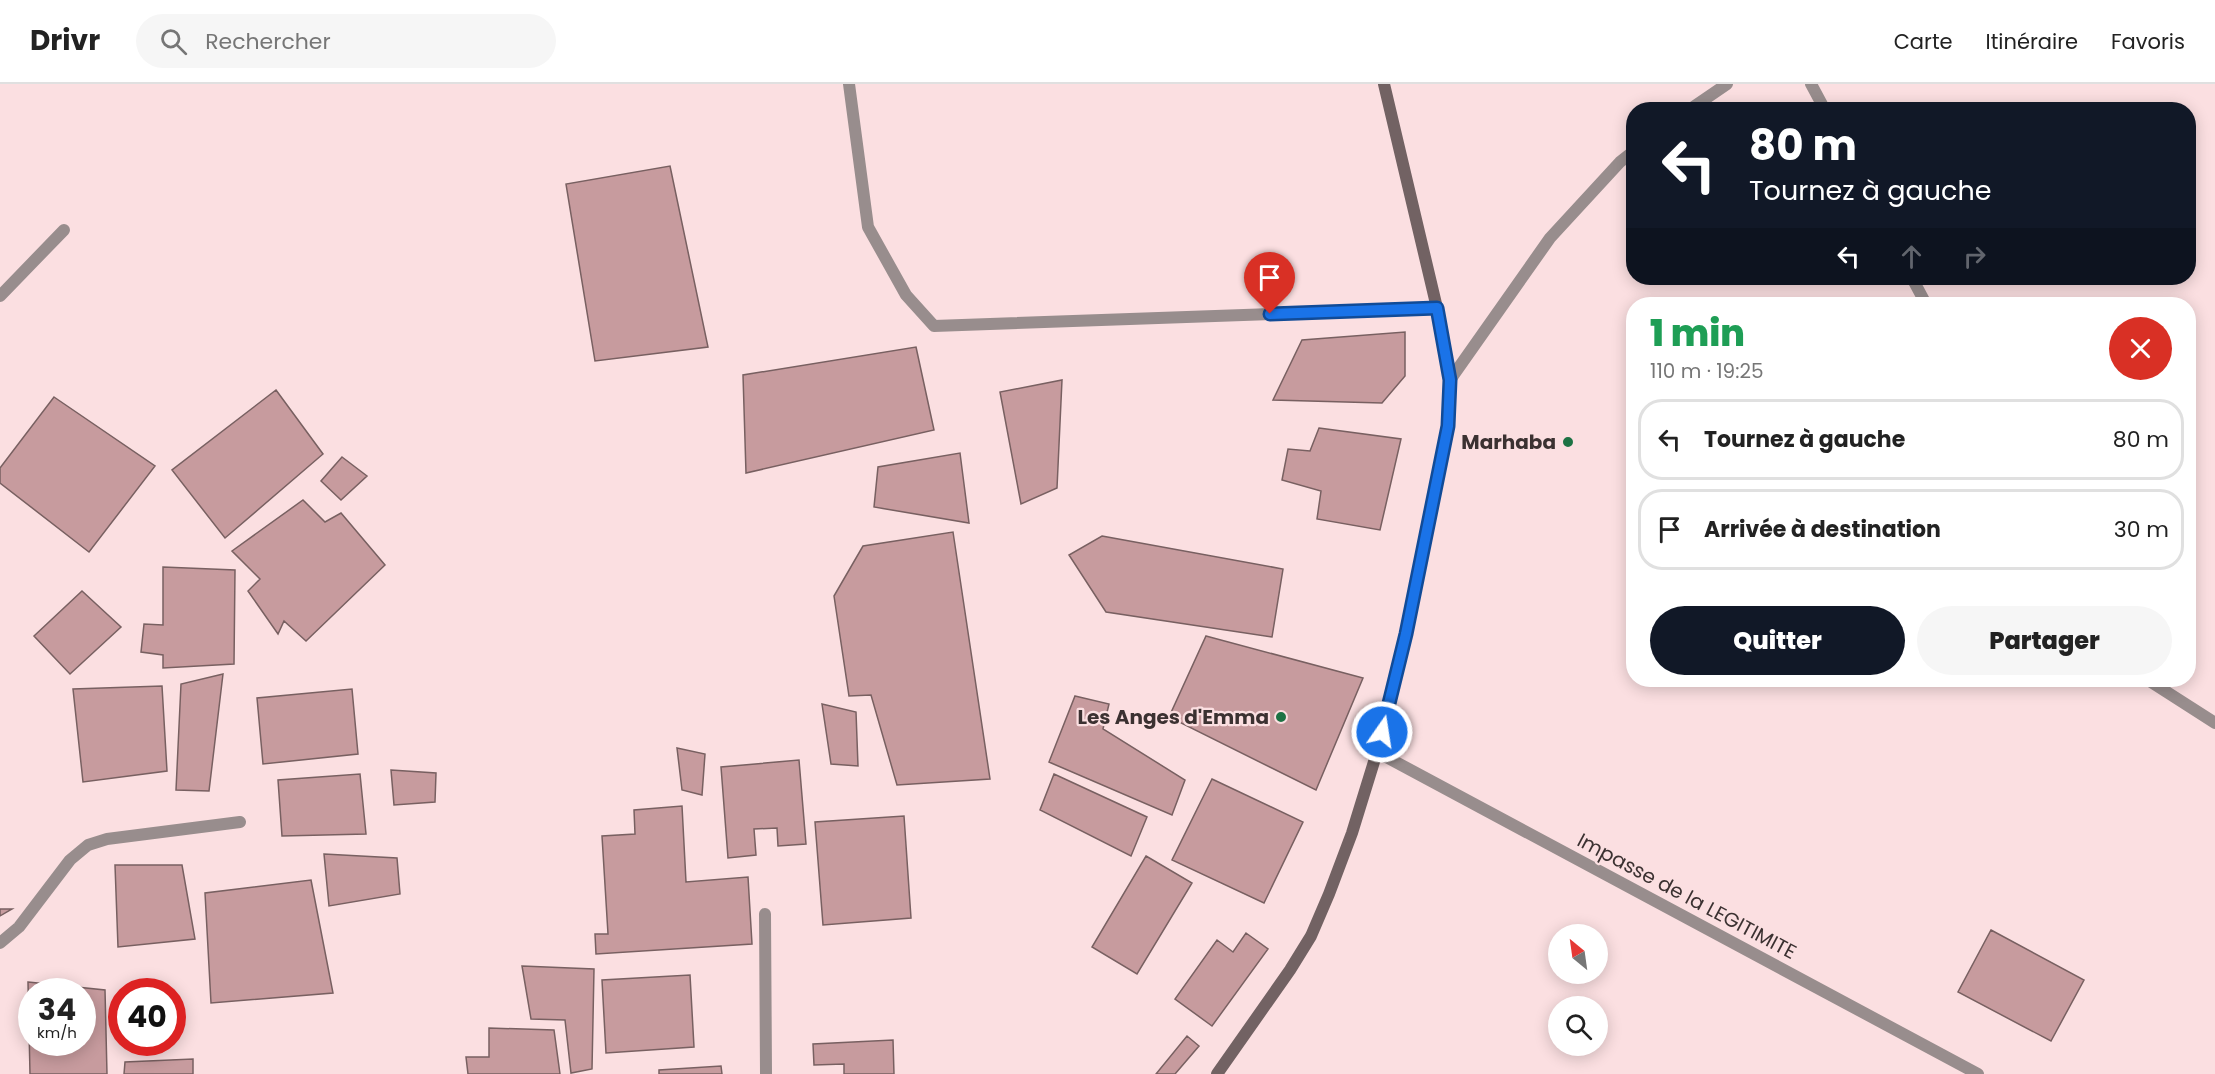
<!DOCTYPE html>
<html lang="fr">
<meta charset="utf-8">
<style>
body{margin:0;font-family:Poppins,sans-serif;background:#f6f6f6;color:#222;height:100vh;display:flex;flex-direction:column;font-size:22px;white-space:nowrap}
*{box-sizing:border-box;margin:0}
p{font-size:20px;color:#767676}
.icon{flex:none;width:33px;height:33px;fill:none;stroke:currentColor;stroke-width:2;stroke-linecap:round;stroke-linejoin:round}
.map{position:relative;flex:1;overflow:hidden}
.side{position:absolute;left:1626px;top:213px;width:570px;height:390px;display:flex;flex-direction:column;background:#fff;border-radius:24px;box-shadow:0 3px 15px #0003}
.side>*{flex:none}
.hud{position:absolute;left:1626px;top:18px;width:570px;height:183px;border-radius:24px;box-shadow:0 3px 15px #0003;background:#111827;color:#fff;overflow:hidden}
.needle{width:39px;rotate:331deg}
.tools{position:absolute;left:1548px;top:840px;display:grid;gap:12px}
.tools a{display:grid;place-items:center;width:60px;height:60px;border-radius:50%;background:#fff;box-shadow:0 3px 15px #0003;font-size:30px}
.speed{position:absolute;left:18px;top:894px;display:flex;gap:12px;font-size:30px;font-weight:700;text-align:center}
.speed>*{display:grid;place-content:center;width:78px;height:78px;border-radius:50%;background:#fff;box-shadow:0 3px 15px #0003;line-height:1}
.speed small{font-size:15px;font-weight:400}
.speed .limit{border:9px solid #d22;background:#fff;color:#111}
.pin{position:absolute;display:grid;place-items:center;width:51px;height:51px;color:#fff;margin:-62px -26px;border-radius:50% 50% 50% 0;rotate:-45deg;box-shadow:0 0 6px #0007}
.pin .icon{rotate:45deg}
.me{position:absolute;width:66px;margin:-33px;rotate:13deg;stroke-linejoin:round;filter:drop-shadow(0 0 4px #0008)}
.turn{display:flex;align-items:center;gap:21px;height:126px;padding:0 24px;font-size:27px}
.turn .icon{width:78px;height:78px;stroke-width:2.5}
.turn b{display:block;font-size:42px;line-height:51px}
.lanes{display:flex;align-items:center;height:57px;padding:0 24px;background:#0003;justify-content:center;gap:30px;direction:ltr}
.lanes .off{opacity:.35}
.round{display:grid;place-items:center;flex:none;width:63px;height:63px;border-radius:32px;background:#f6f6f6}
.overview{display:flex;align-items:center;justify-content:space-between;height:102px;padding:0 24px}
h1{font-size:36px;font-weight:800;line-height:45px;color:#1e9e55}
.action{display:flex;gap:12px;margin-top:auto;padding:12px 24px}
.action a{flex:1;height:69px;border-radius:36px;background:#111827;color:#fff;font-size:24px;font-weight:800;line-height:69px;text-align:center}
.action a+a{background:#f6f6f6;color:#222}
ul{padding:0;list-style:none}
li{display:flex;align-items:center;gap:18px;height:81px;margin:0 12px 9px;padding:0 12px;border:3px solid #e0e0e0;border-radius:24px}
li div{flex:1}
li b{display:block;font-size:22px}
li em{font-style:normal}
header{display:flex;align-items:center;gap:36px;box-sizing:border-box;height:84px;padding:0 30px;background:#fff;border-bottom:2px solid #e0e0e0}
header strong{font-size:28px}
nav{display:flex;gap:33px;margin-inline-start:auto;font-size:21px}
.search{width:420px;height:54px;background:#f6f6f6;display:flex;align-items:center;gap:15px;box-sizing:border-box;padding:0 21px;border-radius:33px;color:#767676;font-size:22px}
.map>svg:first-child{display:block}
.building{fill:#c79b9e;stroke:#786061;stroke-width:1.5;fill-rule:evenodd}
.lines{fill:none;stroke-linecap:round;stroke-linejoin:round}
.street{stroke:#988d8d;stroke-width:12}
.secondary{stroke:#726263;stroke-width:12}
.route-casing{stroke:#114b97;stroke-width:15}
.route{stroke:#1a73e8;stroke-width:10}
.poi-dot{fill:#1d7244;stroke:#fbdfe1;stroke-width:2}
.labels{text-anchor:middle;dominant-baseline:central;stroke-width:4.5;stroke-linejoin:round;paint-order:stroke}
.poi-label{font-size:20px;font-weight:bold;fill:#3b3131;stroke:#fbdfe1;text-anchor:end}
.street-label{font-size:20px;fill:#3b3131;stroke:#fbdfe1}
</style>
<header>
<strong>Drivr</strong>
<div class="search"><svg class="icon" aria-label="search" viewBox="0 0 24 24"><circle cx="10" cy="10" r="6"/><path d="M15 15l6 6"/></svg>Rechercher</div>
<nav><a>Carte</a><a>Itinéraire</a><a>Favoris</a></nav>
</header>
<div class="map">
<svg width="2215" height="990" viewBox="0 0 2215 990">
<rect width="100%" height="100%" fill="#fbdfe1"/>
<path class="building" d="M670,82L708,263L595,277L566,100Z
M1405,248V292L1382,319L1273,316L1302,256Z
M916,263L934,346L746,389L743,291Z
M1062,296L1057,404L1021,420L1000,308Z
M276,306L323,370L225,454L172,386Z
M54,313L155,382L89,468L0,399V384Z
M1319,344L1401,355L1380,446L1317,435L1321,407L1282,396L1288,365L1310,367Z
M960,369L969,439L874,423L878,383Z
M342,373L367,392L341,416L321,397Z
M303,416L325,438L341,429L385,481L306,557L284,537L278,550L248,507L260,495L232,467Z
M953,448L990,695L897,701L871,611L849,612L834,512L863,462Z
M1102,452L1283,485L1272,553L1106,528L1069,471Z
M163,483L235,486L234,580L163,584V571L141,568L144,540L163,541Z
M82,507L121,543L70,590L34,552Z
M1206,552L1363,594L1316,706L1169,633Z
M223,590L209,707L176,706L181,600Z
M162,602L167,687L83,698L73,605Z
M352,605L358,670L263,680L257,614Z
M1075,612L1109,620L1103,645L1185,696L1172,731L1049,678Z
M822,620L856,628L858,682L831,680Z
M677,664L705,670L702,711L682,706Z
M799,676L806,760L778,762L777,744L754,745L756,771L728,774L721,683Z
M391,686L436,689L435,718L394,721Z
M360,690L366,750L282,752L278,696Z
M1054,690L1147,733L1131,772L1040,726Z
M1212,695L1303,738L1264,819L1172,776Z
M682,722L686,798L748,793L752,860L596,870L595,850H608L602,752L635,750L634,726Z
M904,732L911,834L823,841L815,738Z
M324,770L397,774L400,810L329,822Z
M1146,772L1192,799L1137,890L1092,863Z
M115,781H182L195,855L118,863Z
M311,796L333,909L211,919L205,809Z
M0,825H12L0,832Z
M1991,846L2084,896L2051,957L1958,908Z
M1246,849L1268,865L1212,942L1175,915L1217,856L1233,868Z
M522,882L594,885L592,985L571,989L565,936L531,935Z
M690,891L694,963L606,969L602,896Z
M28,898L105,906L107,990H30ZM32,908H82V958H32Z
M489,944L554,946L560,990H468L466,973H489Z
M1187,952L1199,962L1175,990H1156Z
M893,956L894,990H844V980L814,981L813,960Z
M193,975V990H124L125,978Z
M721,982L722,990H659V986Z"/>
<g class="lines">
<path class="street" d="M849,0L868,143L906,211L934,242L1437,224
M1811,0L1825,26
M1689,26L1727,0
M1912,194L1926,220
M0,212L64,146
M1450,296L1550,154L1620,78L1634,67
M2148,596L2215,639
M1377,668L1978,990
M765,830L766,990
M0,859L19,843L70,776L88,761L107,755L240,738"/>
<path class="secondary" d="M1217,990L1290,886L1311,852L1329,810L1352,749L1377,668L1406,550L1448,342L1450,296L1437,224L1384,0"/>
</g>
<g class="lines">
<g class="route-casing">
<path id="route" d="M1270,230L1437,224L1450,296L1448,342L1406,550L1382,648"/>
</g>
<use href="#route" class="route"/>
</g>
<g class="poi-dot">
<circle cx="1568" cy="358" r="6"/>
<circle cx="1281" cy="633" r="6"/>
</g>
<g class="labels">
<g class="poi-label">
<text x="1556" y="358">Marhaba</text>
<text x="1269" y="633">Les Anges d'Emma</text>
</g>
<g class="street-label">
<text transform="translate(1687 812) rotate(28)">Impasse de la LEGITIMITE</text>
</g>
</g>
</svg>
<div class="tools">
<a><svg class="needle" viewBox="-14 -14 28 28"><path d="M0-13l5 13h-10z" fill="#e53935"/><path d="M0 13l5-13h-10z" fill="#767676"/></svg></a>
<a><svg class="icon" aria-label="search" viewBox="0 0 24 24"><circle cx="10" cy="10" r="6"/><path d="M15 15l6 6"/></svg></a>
</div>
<div class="speed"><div>34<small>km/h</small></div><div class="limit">40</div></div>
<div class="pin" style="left:1270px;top:230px;background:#d93025"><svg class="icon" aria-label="arrive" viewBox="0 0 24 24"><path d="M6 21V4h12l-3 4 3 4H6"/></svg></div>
<svg class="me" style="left:1382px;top:648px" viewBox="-20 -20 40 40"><circle r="17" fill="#1a73e8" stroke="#fff" stroke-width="3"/><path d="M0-11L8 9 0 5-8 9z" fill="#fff"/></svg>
<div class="hud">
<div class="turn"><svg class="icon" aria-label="left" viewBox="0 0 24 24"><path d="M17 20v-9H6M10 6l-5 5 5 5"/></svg><div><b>80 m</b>Tournez à gauche</div></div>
<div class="lanes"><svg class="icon" aria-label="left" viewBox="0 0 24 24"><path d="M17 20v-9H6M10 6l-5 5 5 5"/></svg><svg class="icon off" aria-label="ahead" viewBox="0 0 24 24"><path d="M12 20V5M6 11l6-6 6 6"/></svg><svg class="icon off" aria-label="right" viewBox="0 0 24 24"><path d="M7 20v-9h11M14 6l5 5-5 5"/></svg></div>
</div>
<section class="side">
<div class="overview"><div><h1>1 min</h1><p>110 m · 19:25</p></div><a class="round" style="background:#d93025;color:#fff"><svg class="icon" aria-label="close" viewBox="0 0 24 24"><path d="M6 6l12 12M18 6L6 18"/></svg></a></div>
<ul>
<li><svg class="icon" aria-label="left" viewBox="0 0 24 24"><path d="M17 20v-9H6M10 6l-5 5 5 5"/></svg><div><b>Tournez à gauche</b></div><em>80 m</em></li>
<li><svg class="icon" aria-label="arrive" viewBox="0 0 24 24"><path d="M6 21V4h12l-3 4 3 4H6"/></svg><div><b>Arrivée à destination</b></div><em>30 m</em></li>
</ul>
<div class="action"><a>Quitter</a><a>Partager</a></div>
</section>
</div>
